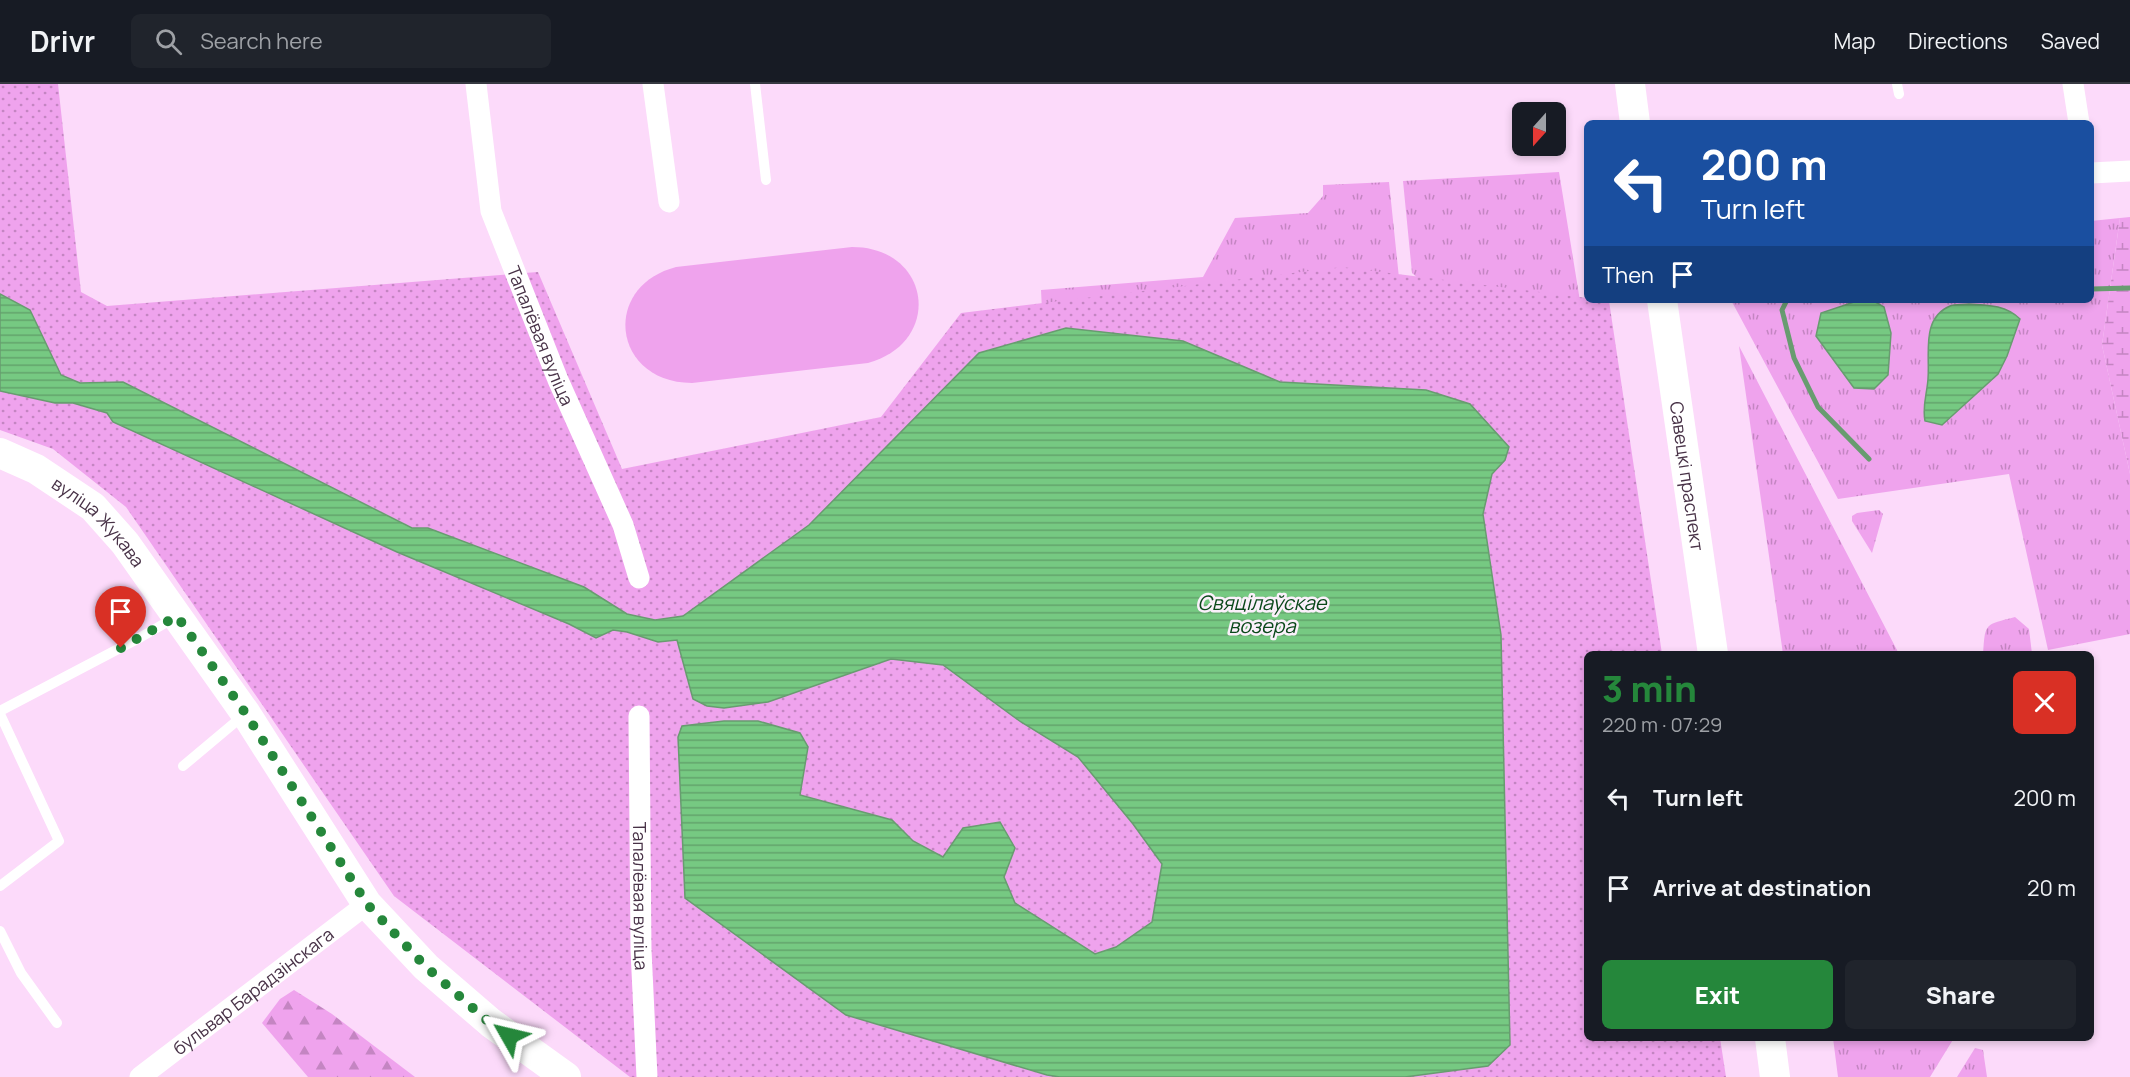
<!DOCTYPE html>
<meta charset="utf-8">
<style>
body{margin:0;font-family:Manrope,sans-serif;background:#20242c;color:#f1f3f6;height:100vh;display:flex;flex-direction:column;font-size:22px;white-space:nowrap}
*{box-sizing:border-box;margin:0}
p{font-size:20px;color:#9ea1a6}
.icon{flex:none;width:33px;height:33px;fill:none;stroke:currentColor;stroke-width:2;stroke-linecap:round;stroke-linejoin:round}
.map{position:relative;flex:1;overflow:hidden}
.details{position:absolute;left:1584px;top:567px;width:510px;height:390px;display:flex;flex-direction:column;background:#171b24;border-radius:9px;box-shadow:0 3px 9px #0003}
.details>*{flex:none}
.guide{position:absolute;left:1584px;top:36px;width:510px;height:183px;border-radius:9px;box-shadow:0 3px 9px #0003;background:#1a4fa0;color:#fff;overflow:hidden}
.needle{width:39px;rotate:201deg}
.fabs{position:absolute;left:1512px;top:18px;display:grid;gap:12px}
.fabs a{display:grid;place-items:center;width:54px;height:54px;border-radius:9px;background:#171b24;box-shadow:0 3px 9px #0003;font-size:30px}
.pin{position:absolute;display:grid;place-items:center;width:51px;height:51px;color:#fff;margin:-62px -26px;border-radius:50% 50% 50% 0;rotate:-45deg;box-shadow:0 0 6px #0007}
.pin .icon{rotate:45deg}
.me{position:absolute;width:66px;margin:-33px;rotate:307deg;stroke-linejoin:round;filter:drop-shadow(0 0 4px #0008)}
.turn{display:flex;align-items:center;gap:21px;height:126px;padding:0 18px;font-size:27px}
.turn .icon{width:78px;height:78px;stroke-width:2.5}
.turn b{display:block;font-size:42px;line-height:51px}
.then{display:flex;align-items:center;height:57px;padding:0 18px;background:#0003;gap:12px;font-size:22px}
.round{display:grid;place-items:center;flex:none;width:63px;height:63px;border-radius:9px;background:#20242c}
.head{display:flex;align-items:center;justify-content:space-between;height:102px;padding:0 18px}
h1{font-size:36px;font-weight:800;line-height:45px;color:#25873b}
.action{display:flex;gap:12px;margin-top:auto;padding:12px 18px}
.action a{flex:1;height:69px;border-radius:9px;background:#25873b;color:#fff;font-size:24px;font-weight:800;line-height:69px;text-align:center}
.action a+a{background:#20242c;color:#f1f3f6}
ul{padding:0;list-style:none}
li{display:flex;align-items:center;gap:18px;height:90px;padding:0 18px}
li div{flex:1}
li b{display:block;font-size:22px}
li em{font-style:normal}
header{display:flex;align-items:center;gap:36px;box-sizing:border-box;height:84px;padding:0 30px;background:#171b24;border-bottom:2px solid #363941}
header strong{font-size:28px}
nav{display:flex;gap:33px;margin-inline-start:auto;font-size:21px}
.search{width:420px;height:54px;background:#20242c;display:flex;align-items:center;gap:15px;box-sizing:border-box;padding:0 21px;border-radius:9px;color:#9ea1a6;font-size:22px}
.map>svg:first-child{display:block}
.grass{fill:url(#grass-tufts)}
.forest{fill:url(#forest-firs)}
.wetland{fill:url(#wetland-marsh)}
.park{fill:url(#park-dots)}
.garden{fill:#efa3ed}
.water{fill:url(#water-rules);stroke:#689c70;stroke-width:1.5}
.lines{fill:none;stroke-linecap:round;stroke-linejoin:round}
.stream{stroke:#689c70;stroke-width:5}
.lane{stroke:#fff;stroke-width:10}
.street{stroke:#fff;stroke-width:21}
.secondary{stroke:#fff;stroke-width:30}
.route{stroke:#25873b;stroke-width:10;stroke-dasharray:0 18}
.labels{text-anchor:middle;dominant-baseline:central;stroke-width:5;stroke-linejoin:round;paint-order:stroke}
.street-label{font-size:18px;fill:#483247;stroke:#fbf0fb}
.water-label{font-size:20px;font-style:italic;fill:#0a481a;stroke:#fbf0fb}
</style>
<header>
<strong>Drivr</strong>
<div class="search"><svg class="icon" aria-label="search" viewBox="0 0 24 24"><circle cx="10" cy="10" r="6"/><path d="M15 15l6 6"/></svg>Search here</div>
<nav><a>Map</a><a>Directions</a><a>Saved</a></nav>
</header>
<div class="map">
<svg width="2130" height="993" viewBox="0 0 2130 993">
<defs>
<pattern id="grass-tufts" width="24" height="20" patternUnits="userSpaceOnUse" patternTransform="scale(1.5)"><rect width="24" height="20" fill="#efa3ed"/><path d="M3 7l-1-3M5 7V3M7 7l1-3M15 17l-1-3M17 17v-4M19 17l1-3" fill="none" stroke="#c485c2"/></pattern>
<pattern id="forest-firs" width="22" height="20" patternUnits="userSpaceOnUse" patternTransform="scale(1.5)"><rect width="22" height="20" fill="#efa3ed"/><path d="M5 1l3.5 6h-7zM16 11l3.5 6h-7z" fill="#c485c2"/></pattern>
<pattern id="wetland-marsh" width="20" height="14" patternUnits="userSpaceOnUse" patternTransform="scale(1.5)"><rect width="20" height="14" fill="#efa3ed"/><path d="M1 5h8M5 5V1M11 12h8M15 12V8" fill="none" stroke="#c485c2"/></pattern>
<pattern id="park-dots" width="8" height="8" patternUnits="userSpaceOnUse" patternTransform="scale(1.5)"><rect width="8" height="8" fill="#efa3ed"/><path d="M2 2h.1M6 6h.1" fill="none" stroke="#c485c2" stroke-width="1.8" stroke-linecap="round"/></pattern>
<pattern id="water-rules" width="6" height="5" patternUnits="userSpaceOnUse" patternTransform="scale(1.5)"><rect width="6" height="5" fill="#76c982"/><path d="M0 2.5h6" fill="none" stroke="#63a46c"/></pattern>
</defs>
<rect width="100%" height="100%" fill="#fcdafa"/>
<path class="grass" d="M1559,88L1587,260L1429,204L1412,189L1403,97Z
M1389,98L1399,194L1042,226L1041,206L1203,193L1235,134L1308,129L1323,112V101Z
M2120,134L2102,261L2130,390V550L2048,566L2009,390L1838,415L1731,216H2091V137Z
M1739,262L1899,570H1783Z
M1879,426L1883,430L1872,469L1852,437V432L1857,429Z
M2015,533L2029,545L2032,570H1983C1985,538 1985,541 2015,533Z
M1833,954H1954L1930,993H1838Z
M1975,964L1983,966L1987,993H1957Z"/>
<path class="forest" d="M294,906L332,930L415,993H308L262,939L280,915Z"/>
<path class="wetland" d="M2130,133V390L2102,261L2120,134Z"/>
<path class="park" d="M0,0H58L81,208L107,222L538,188L622,385L881,333L961,229L1342,183L1587,214V216L1609,217L1662,570H1587V954H1720L1726,993H1405L1488,982L1510,961L1501,551L1483,430L1492,390L1505,376L1426,306L1280,298L1183,257L1065,244L979,269L809,441L683,532L655,537L627,530L584,503L428,444H413L123,298L80,299L61,291L30,226L0,210Z
M0,307L55,319H73L107,329L113,338L397,468L569,540L596,554L613,546L627,548L658,558L677,556L693,615L768,618L891,575L943,581L1021,638L1078,673L1133,740L1162,780L1152,838L1116,863L1095,870L1015,819L1004,793L1015,764L963,745L943,773L913,757L892,736L800,711L808,663L758,637H724L682,642L1047,991L1060,993H630L394,812L126,423L53,365L0,346Z"/>
<path class="garden" d="M852,163C931,163 944,258 868,279L692,299C613,299 600,203 676,183Z"/>
<path class="water" d="M0,210L30,226L61,291L80,299L123,298L412,444H428L584,503L627,530L655,536L683,532L809,441L979,269L1066,244L1183,257L1280,298L1426,306L1470,320L1509,363L1505,376L1492,390L1483,430L1501,551L1510,961L1488,982L1405,993H1060L1047,991L846,931L685,814L678,653L682,642L724,637H758L800,649L808,663L800,711L892,736L913,757L943,773L963,744L1000,738L1015,764L1004,793L1015,819L1095,870L1116,863L1152,838L1162,780L1133,740L1078,673L1021,638L943,581L891,575L768,618L724,624L707,622L693,615L677,556L658,558L627,548L613,546L596,554L569,540L397,468L113,338L107,329L73,319H55L0,307Z
M1860,216H1872L1884,223L1891,249L1888,291L1874,305L1854,304L1816,252L1821,229Z
M1969,220C1988,221 2006,221 2020,235L2007,272L1998,290L1942,341L1925,337C1922,322 1927,310 1928,295C1930,270 1921,234 1950,222C1955,220 1963,221 1969,220Z"/>
<g class="lines">
<path class="stream" d="M2092,205L2130,204
M1787,216L1782,226L1794,274L1818,323L1869,375"/>
<path class="lane" d="M755,0L766,96
M1897,0L1899,10
M0,627L141,553L174,534
M0,630L59,757L0,802
M183,682L245,630
M0,847L21,889L57,939"/>
<g class="street">
<path id="s1" d="M476,0L491,127L558,296L623,441L639,494"/>
<path d="M653,0L669,118"/>
<path d="M2073,0L2079,39"/>
<path d="M2091,89L2130,87"/>
<path id="s2" d="M639,632L641,866L647,993"/>
<path id="s3" d="M140,993L367,820"/>
</g>
<g class="secondary">
<path d="M1630,0L1635,39"/>
<path id="s4" d="M1662,216L1713,570"/>
<path id="s5" d="M0,369L36,385L93,423L125,459L246,630L367,820L426,883L491,939L566,993"/>
<path d="M1770,954L1775,993"/>
</g>
</g>
<g class="lines">
<path class="route" d="M121,564L177,532L246,630L367,820L426,883L490,939L509,952"/>
</g>
<g class="labels">
<g class="street-label">
<text stroke="none"><textPath href="#s1" startOffset="262">Тапалёвая вуліца</textPath></text>
<text stroke="none"><textPath href="#s4" startOffset="178">Савецкі праспект</textPath></text>
<text stroke="none"><textPath href="#s5" startOffset="122">вуліца Жукава</textPath></text>
<text stroke="none"><textPath href="#s2" startOffset="180">Тапалёвая вуліца</textPath></text>
<text stroke="none"><textPath href="#s3" startOffset="142">бульвар Барадзінскага</textPath></text>
</g>
<g class="water-label">
<text x="1262" y="518">Свяцілаўскае<tspan x="1262" dy="23">возера</tspan></text>
</g>
</g>
</svg>
<div class="fabs">
<a><svg class="needle" viewBox="-14 -14 28 28"><path d="M0-13l5 13h-10z" fill="#e53935"/><path d="M0 13l5-13h-10z" fill="#9ea1a6"/></svg></a>
</div>
<div class="pin" style="left:121px;top:564px;background:#d93025"><svg class="icon" aria-label="arrive" viewBox="0 0 24 24"><path d="M6 21V4h12l-3 4 3 4H6"/></svg></div>
<svg class="me" style="left:509px;top:952px" viewBox="-20 -20 40 40"><path d="M0-17L14 15 0 8-14 15z" fill="#25873b" stroke="#fff" stroke-width="4"/></svg>
<div class="guide">
<div class="turn"><svg class="icon" aria-label="left" viewBox="0 0 24 24"><path d="M17 20v-9H6M10 6l-5 5 5 5"/></svg><div><b>200 m</b>Turn left</div></div>
<div class="then">Then<svg class="icon" aria-label="arrive" viewBox="0 0 24 24"><path d="M6 21V4h12l-3 4 3 4H6"/></svg></div>
</div>
<section class="details">
<div class="head"><div><h1>3 min</h1><p>220 m · 07:29</p></div><a class="round" style="background:#d93025;color:#fff"><svg class="icon" aria-label="close" viewBox="0 0 24 24"><path d="M6 6l12 12M18 6L6 18"/></svg></a></div>
<ul>
<li><svg class="icon" aria-label="left" viewBox="0 0 24 24"><path d="M17 20v-9H6M10 6l-5 5 5 5"/></svg><div><b>Turn left</b></div><em>200 m</em></li>
<li><svg class="icon" aria-label="arrive" viewBox="0 0 24 24"><path d="M6 21V4h12l-3 4 3 4H6"/></svg><div><b>Arrive at destination</b></div><em>20 m</em></li>
</ul>
<div class="action"><a>Exit</a><a>Share</a></div>
</section>
</div>
